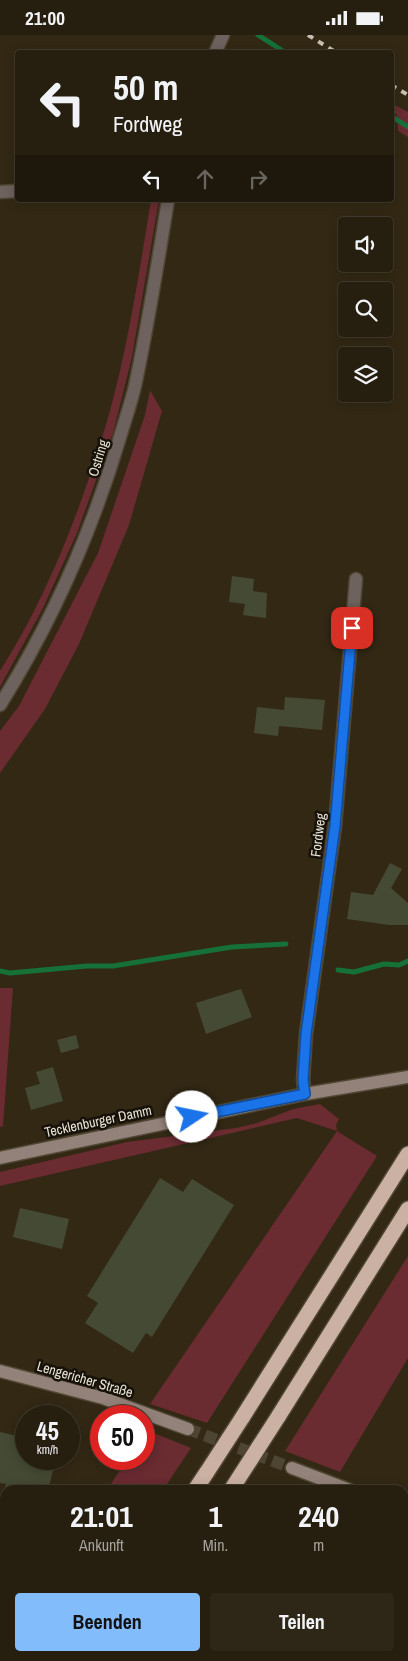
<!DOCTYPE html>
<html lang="de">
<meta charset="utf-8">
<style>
body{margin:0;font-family:"Archivo Narrow",sans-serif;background:#2e2718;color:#f1f3f6;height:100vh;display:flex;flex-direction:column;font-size:19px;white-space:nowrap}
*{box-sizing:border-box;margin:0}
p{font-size:16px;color:#a4a29e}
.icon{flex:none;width:28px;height:28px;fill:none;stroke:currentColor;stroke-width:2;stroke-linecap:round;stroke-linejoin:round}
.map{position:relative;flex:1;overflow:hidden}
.side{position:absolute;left:0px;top:1450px;width:409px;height:176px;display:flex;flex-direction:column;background:#261e0f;border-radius:15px 15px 0 0;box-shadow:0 2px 12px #0003,0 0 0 1px #423c2f}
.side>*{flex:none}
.banner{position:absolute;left:15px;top:15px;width:379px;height:152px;border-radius:5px;box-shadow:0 2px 12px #0003,0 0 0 1px #423c2f;background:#261e0f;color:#f1f3f6;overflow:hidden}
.controls{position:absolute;left:338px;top:182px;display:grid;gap:10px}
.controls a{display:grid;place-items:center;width:55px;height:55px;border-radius:5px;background:#261e0f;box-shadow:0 2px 12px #0003,0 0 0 1px #423c2f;font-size:25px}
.speed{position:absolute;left:15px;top:1370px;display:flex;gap:10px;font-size:25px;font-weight:700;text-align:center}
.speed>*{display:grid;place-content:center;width:65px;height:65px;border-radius:50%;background:#261e0f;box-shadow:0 2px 12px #0003,0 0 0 1px #423c2f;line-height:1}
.speed small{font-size:12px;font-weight:400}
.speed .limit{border:8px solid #d22;background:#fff;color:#111}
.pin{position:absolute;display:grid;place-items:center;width:42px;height:42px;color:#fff;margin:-21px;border-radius:10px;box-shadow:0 2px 8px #0006}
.me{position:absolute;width:55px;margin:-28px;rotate:79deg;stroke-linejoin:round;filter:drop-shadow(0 0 4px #0008)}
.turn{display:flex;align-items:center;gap:18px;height:105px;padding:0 15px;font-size:22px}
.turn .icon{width:65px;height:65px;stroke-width:2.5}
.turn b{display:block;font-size:35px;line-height:42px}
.lanes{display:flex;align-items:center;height:48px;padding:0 15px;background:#0003;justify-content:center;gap:25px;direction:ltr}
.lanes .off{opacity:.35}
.eta{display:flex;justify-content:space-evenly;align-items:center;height:85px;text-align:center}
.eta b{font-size:30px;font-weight:800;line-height:35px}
.primary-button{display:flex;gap:10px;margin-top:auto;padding:10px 15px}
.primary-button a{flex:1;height:58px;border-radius:5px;background:#83bcfb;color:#111;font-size:20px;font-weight:800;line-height:58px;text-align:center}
.primary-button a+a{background:#2e2718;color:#f1f3f6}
.status{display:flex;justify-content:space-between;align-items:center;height:35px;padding:0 25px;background:#261e0f;direction:ltr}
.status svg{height:14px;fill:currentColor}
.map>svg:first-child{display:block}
.green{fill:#6a2b31}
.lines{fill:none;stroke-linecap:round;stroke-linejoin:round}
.stream{stroke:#157138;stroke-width:5}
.building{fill:#454a34}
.secondary-tunnel{stroke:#4d4431;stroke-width:12;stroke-dasharray:12 6;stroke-linecap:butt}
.street-casing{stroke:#4f4633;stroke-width:15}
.secondary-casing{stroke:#4f4633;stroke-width:15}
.highway-casing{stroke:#4f4633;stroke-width:18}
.street{stroke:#6d625d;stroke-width:12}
.secondary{stroke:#93827a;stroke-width:12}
.highway{stroke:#cbb1a4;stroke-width:15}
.rail{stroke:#c7c0b2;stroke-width:4;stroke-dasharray:6 6;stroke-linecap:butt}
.highway-bridge-casing{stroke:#4f4633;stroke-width:18;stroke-linecap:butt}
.highway-bridge{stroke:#cbb1a4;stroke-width:15}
.route-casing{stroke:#114b97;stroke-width:12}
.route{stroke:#1a73e8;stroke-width:9}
.labels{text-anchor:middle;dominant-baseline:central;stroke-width:5;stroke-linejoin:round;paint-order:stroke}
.street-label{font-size:14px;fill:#e8e2d5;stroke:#161109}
</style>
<div class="status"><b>21:00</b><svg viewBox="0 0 49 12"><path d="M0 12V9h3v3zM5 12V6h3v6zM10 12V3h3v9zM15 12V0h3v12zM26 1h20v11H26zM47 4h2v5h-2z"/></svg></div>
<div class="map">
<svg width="408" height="1626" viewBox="0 0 408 1626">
<rect width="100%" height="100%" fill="#322814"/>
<path class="green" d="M391,68L408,77V102L398,96L397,80L391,77Z
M151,165H159L132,322L113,398L77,498L43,573L0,652V636C45,565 77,484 102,403C126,326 138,244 151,165Z
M150,355L162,376L129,490L79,609L45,674L0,738V696L19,671L98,518L145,380Z
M0,953H13L3,1091L0,1092Z
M320,1069L339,1084L336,1090L337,1096L377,1121L207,1388L150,1369L337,1096L297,1083L0,1151V1137L127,1107L236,1093L257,1088L293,1074Z
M408,1221V1323L340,1437L285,1416Z
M146,1395L191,1413L163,1455H107L127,1424H144V1398Z
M0,1575L5,1577V1621H51L48,1626H0Z
M151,1621H225L222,1626H147Z"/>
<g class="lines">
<path class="stream" d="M258,0L286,18
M391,81L408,92
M338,935L354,937L384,929L399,930L408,926
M0,936L10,938L87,931H113L232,912L286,909"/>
</g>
<path class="building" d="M232,541L254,544L253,556L267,558L266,583L243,580L245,569L229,567Z
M285,662L325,665L322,695L279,691L278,701L254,698L257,672L284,675Z
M390,828L402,834L391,853L408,868V890H389L347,884L351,857L373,860Z
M241,954L252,982L206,999L196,968Z
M76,1000L79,1013L61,1018L57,1005Z
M53,1032L63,1066L31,1075L25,1053L40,1049L36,1037Z
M160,1143L183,1157L192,1144L234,1170L152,1302L146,1298L133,1318L85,1288L98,1268L87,1261Z
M20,1173L69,1184L62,1214L13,1202Z
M0,1397L26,1403V1424H56L48,1455H4L6,1449L0,1448Z"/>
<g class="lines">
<path class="secondary-tunnel" d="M188,1394L292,1433"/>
<g class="street-casing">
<path id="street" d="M215,18L223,0
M0,157L18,156
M0,670C52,587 92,496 120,402C125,385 131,368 135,351C148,290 158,227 168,165
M305,1059L303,1045L306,999L335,791L356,544"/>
</g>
<g class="secondary-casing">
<path id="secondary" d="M0,1123L305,1059L408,1042
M0,1336L103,1363L188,1394
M292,1433L350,1455
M404,1475L408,1477"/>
</g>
<g class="highway-casing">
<path id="highway" d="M278,1382L408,1174
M242,1383L408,1119
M195,1455L207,1437
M84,1626L87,1621
M120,1626L123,1621"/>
</g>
<use href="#street" class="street"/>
<use href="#secondary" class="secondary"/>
<use href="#highway" class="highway"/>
<path class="rail" d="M308,0L337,18
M391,50L408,60"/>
<g class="highway-bridge-casing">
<path id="highway-bridge" d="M207,1437L242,1383
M231,1455L278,1382"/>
</g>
<use href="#highway-bridge" class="highway-bridge"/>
</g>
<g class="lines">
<g class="route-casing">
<path id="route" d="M192,1082L305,1059L303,1045L306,999L335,791L352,593"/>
</g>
<use href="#route" class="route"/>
</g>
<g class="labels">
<g class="street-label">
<text transform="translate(98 423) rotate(-73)">Ostring</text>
<text transform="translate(318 800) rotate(-83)">Fordweg</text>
<text transform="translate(98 1086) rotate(-12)">Tecklenburger Damm</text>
<text transform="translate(85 1344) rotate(16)">Lengericher Straße</text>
</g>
</g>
</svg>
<div class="controls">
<a><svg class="icon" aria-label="sound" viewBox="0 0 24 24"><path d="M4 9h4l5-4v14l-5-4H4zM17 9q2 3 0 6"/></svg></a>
<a><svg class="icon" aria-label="search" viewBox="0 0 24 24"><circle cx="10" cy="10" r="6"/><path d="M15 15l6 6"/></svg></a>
<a><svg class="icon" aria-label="layers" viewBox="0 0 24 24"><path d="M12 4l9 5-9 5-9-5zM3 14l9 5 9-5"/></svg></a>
</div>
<div class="speed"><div>45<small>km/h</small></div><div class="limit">50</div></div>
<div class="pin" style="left:352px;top:593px;background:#d93025"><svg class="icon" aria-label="arrive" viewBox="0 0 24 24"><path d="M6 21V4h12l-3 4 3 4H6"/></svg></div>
<svg class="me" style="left:192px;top:1082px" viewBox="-20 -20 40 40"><circle r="19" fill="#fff"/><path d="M0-13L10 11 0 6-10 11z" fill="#1a73e8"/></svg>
<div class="banner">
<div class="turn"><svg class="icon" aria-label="left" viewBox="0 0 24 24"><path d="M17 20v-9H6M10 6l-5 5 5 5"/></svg><div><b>50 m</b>Fordweg</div></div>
<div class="lanes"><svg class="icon" aria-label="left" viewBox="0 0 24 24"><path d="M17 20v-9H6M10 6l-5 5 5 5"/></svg><svg class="icon off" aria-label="ahead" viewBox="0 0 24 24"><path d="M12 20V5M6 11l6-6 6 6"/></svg><svg class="icon off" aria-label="right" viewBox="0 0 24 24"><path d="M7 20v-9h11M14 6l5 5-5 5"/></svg></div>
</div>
<section class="side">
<div class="eta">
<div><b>21:01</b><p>Ankunft</p></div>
<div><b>1</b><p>Min.</p></div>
<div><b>240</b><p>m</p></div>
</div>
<div class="primary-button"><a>Beenden</a><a>Teilen</a></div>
</section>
</div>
